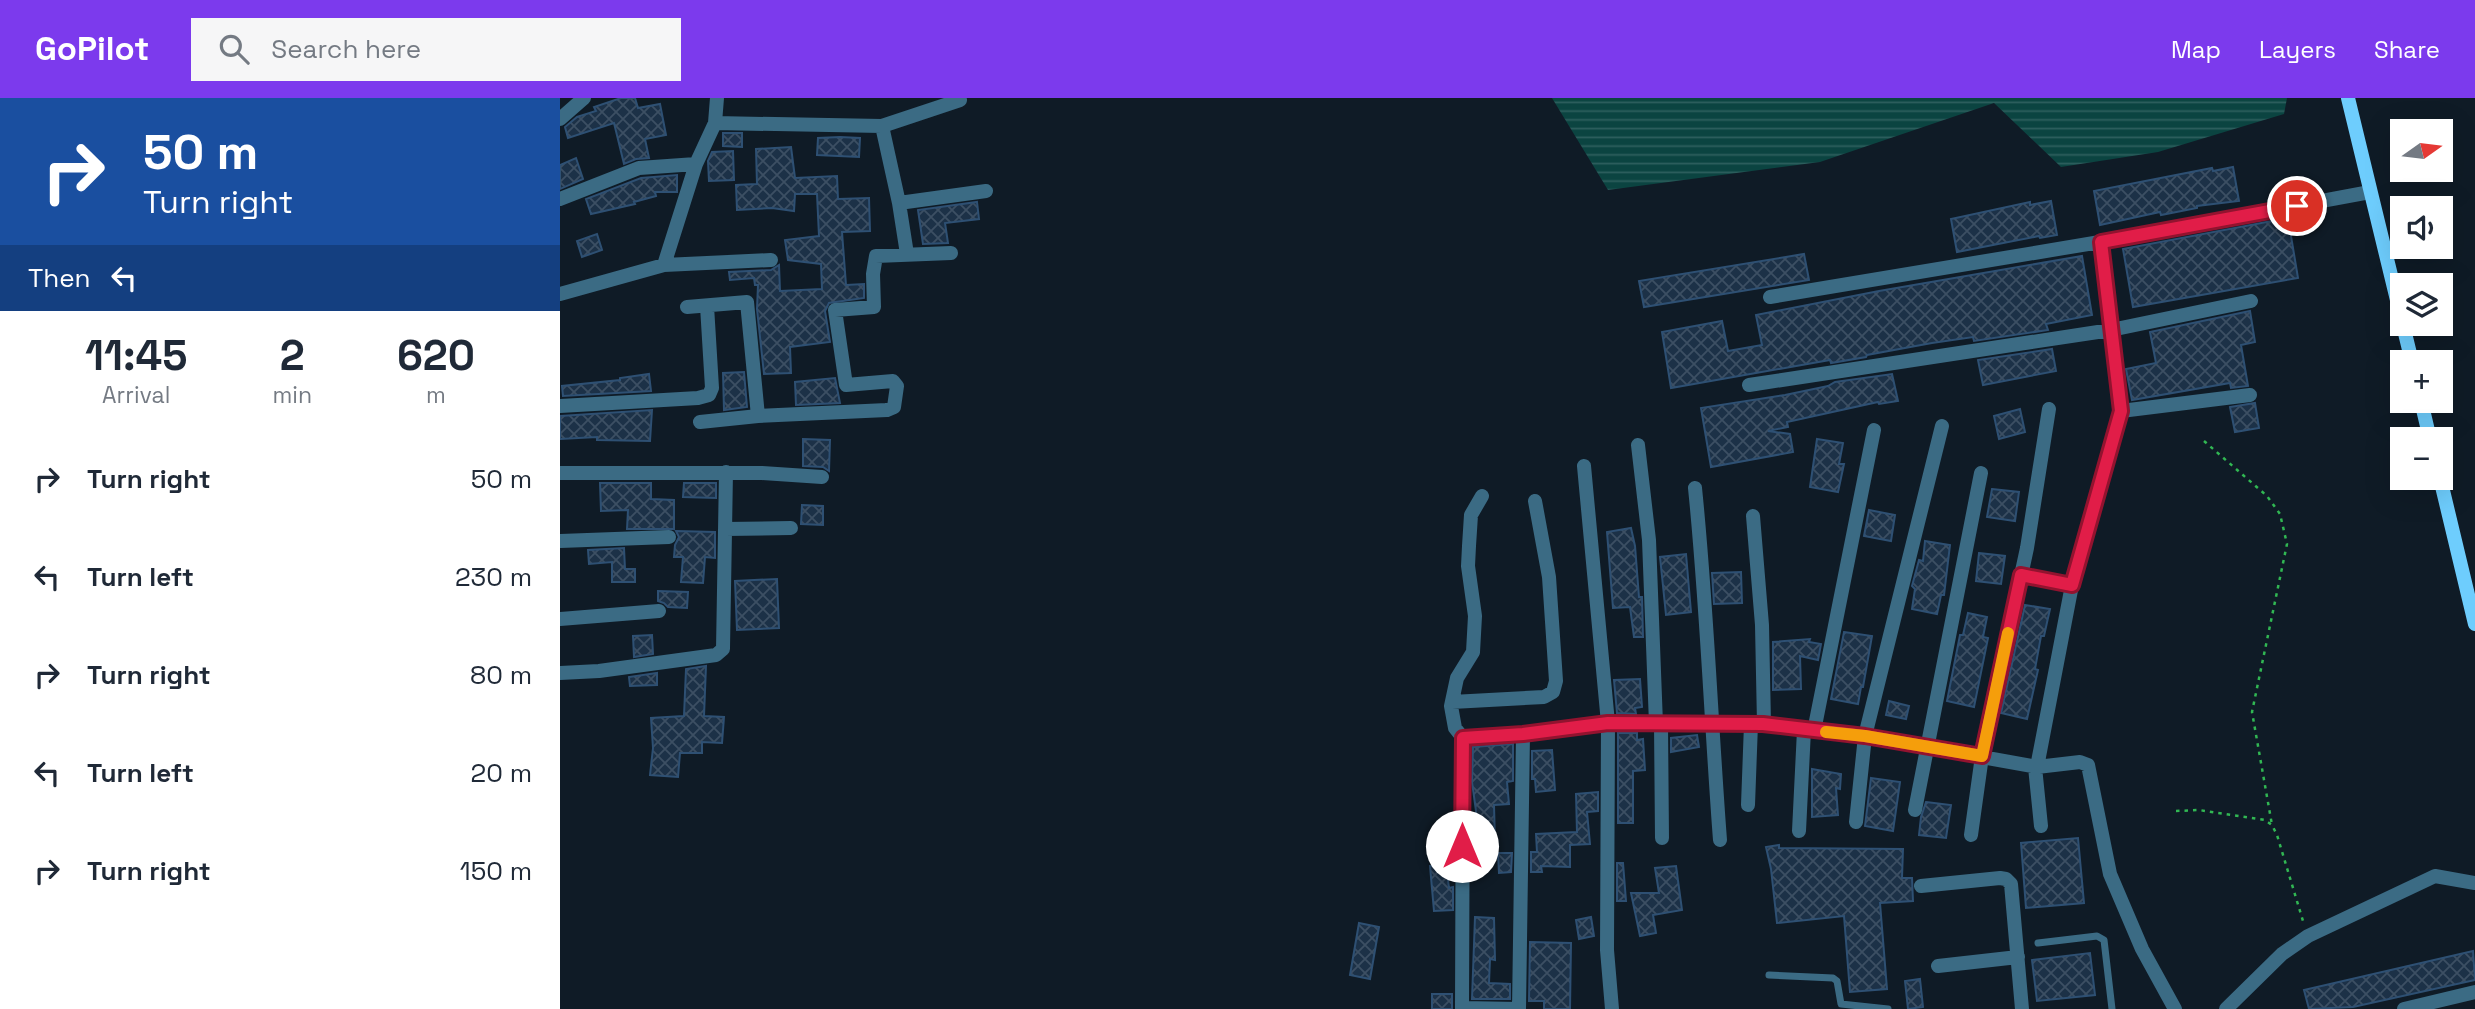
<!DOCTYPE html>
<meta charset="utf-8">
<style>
body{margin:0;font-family:"Space Grotesk",sans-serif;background:#f6f6f7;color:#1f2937;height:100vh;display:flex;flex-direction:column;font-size:26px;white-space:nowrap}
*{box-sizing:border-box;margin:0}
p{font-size:23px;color:#747a83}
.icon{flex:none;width:38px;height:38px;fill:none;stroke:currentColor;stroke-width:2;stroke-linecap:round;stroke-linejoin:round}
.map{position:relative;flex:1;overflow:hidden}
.panel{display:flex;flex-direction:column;background:#fff;width:560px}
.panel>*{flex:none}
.hud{background:#1a4fa0;color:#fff;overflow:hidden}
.needle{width:46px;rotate:76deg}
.fabs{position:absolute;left:1830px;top:21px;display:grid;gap:14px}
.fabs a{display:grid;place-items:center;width:63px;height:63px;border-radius:0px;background:#fff;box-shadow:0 7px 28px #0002;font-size:35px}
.pin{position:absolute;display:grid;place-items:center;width:60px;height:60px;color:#fff;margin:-30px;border:4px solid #fff;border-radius:50%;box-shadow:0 2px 7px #0007}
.me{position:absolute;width:77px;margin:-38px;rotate:0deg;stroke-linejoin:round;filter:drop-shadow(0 0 5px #0008)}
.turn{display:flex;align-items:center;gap:24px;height:147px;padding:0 28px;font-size:32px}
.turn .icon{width:91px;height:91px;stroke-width:2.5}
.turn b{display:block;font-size:49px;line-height:60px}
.then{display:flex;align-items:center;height:66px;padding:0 28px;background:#0003;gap:14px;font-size:26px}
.eta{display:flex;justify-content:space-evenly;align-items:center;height:119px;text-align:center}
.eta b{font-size:42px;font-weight:800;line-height:49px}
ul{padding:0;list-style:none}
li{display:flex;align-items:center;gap:21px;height:98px;padding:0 28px}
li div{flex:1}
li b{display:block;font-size:26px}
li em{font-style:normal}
header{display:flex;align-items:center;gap:42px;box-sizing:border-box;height:98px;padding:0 35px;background:#7c3aed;color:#fff}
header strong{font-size:33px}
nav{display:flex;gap:38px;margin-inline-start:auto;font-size:24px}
.search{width:490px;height:63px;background:#f6f6f7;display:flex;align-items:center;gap:18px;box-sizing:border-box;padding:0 24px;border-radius:0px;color:#747a83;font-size:26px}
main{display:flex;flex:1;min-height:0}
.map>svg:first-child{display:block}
.water{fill:url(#water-rules)}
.building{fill:url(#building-cross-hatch);stroke:#2e5073;stroke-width:2}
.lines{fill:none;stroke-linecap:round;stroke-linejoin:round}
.path{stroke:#31b753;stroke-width:2.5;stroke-dasharray:3.5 5;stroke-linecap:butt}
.service{stroke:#3b6b84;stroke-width:7}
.minor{stroke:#3b6b84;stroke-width:14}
.tertiary{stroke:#3b6b84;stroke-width:14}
.secondary{stroke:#6ecdfd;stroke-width:14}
.route-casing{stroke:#92132f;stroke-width:18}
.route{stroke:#e11d48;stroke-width:12}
.slow{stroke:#f59e0b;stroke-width:12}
</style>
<header>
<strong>GoPilot</strong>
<div class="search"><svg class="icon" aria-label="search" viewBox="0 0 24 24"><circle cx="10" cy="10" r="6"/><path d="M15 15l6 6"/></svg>Search here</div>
<nav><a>Map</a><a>Layers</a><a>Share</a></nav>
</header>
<main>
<section class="panel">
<div class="hud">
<div class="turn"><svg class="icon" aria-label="right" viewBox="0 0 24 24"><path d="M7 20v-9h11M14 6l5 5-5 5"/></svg><div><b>50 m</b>Turn right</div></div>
<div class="then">Then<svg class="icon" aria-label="left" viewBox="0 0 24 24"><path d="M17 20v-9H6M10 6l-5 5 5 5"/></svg></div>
</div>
<div class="eta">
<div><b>11:45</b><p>Arrival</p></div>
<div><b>2</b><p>min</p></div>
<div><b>620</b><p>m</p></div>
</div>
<ul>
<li><svg class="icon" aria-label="right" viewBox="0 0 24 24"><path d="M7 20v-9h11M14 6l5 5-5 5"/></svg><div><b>Turn right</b></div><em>50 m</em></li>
<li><svg class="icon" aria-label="left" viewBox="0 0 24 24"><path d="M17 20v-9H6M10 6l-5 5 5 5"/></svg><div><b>Turn left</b></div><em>230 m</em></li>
<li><svg class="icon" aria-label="right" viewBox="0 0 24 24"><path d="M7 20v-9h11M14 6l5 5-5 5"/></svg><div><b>Turn right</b></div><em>80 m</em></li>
<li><svg class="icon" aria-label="left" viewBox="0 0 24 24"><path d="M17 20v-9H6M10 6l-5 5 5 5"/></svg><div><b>Turn left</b></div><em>20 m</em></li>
<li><svg class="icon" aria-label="right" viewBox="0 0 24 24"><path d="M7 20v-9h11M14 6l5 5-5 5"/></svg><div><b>Turn right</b></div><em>150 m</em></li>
</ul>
</section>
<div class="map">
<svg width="1915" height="911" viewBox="0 0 1915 911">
<defs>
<pattern id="water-rules" width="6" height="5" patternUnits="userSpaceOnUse" patternTransform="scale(1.75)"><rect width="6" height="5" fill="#0b4441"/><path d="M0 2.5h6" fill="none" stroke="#2e5f5e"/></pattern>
<pattern id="building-cross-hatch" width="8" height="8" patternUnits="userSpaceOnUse" patternTransform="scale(1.75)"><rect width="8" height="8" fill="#1c3147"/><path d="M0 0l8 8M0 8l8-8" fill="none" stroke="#3c4f63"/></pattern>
</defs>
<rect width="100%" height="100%" fill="#0f1b26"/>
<path class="water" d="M992,0H1727L1724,16L1598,54L1501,69L1434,5L1260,64L1048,92Z"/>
<path class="building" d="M61,0H75L78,10L100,6L106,37L85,41L89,60L76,61L64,66L54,25L8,40L5,29L17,19L36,13L34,9Z
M163,35H182V49L163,48Z
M280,39L300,40L299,59L257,57L258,40Z
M231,49L235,80L277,78L278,101L309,100L310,133L282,134L286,187L304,186V200L269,205L265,213L270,244L230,249L231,275L204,276L197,211L198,187H195L194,180L170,182L169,174L211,172L219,167L220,193L262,191L261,166L228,162L225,142L259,138L257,96H235L234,113L212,110L177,112L176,87L197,86L196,51Z
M173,53L174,82L149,83L148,63L152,54Z
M16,60L23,81L0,91V67Z
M1673,69L1679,103L1637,108V110L1601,117L1600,114L1540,127L1534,93L1652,70L1653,73Z
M117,77V94H95L96,98L74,104L75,106L31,116L26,101L81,80Z
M1491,103L1497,137L1480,140L1479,138L1397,154L1391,121L1470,104V107Z
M417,104L419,121L385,125L388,145L363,146L358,112Z
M1728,120L1738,180L1573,209L1563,151Z
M37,136L42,152L22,159L17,143Z
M1244,156L1249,182L1084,209L1079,183Z
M1522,158L1532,217L1486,226L1488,232L1414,243L1413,239L1372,245L1307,257L1306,259L1271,265L1270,262L1111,290L1102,234L1162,223L1168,253L1202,247L1196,217L1319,193Z
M1690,213L1695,244L1681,247L1688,288L1671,290L1670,285L1572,302L1566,271L1596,265L1590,234Z
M1492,251L1496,273L1423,287L1418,262Z
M184,274L187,309L164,312L163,275Z
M89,276L91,293L3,298L2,288L60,282V280Z
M1332,276L1338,303L1319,306L1318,304L1227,324L1228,329L1208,333L1230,336L1233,354L1151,369L1141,310L1225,297L1268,288L1275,284Z
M275,280L280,305L236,307L235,284Z
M1695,305L1699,330L1675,334L1670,309Z
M1460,311L1465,334L1439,341L1434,318Z
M92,312L90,343L37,342V339L0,341V318Z
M243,341L270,342L269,373L263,369L243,368Z
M1257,341L1283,345L1279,366H1284L1278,394L1250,389Z
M40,385H91V401L114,402V431H67L68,412L41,413Z
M124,385H156V400L123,399Z
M1432,391L1459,394L1455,423L1427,419Z
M242,407L263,408V427L241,426Z
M1309,412L1335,417L1331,443L1304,438Z
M1071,430L1075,448L1079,499H1082L1083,539H1074L1070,509L1053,510L1047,434Z
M116,433L155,434V460L145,459L143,485L121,484L123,459H114L115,447L119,439Z
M1365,443L1390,447L1384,497H1381L1377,516L1352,511L1355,491L1352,488L1359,462L1363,463Z
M64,450L65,471H75V484H52V464L29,466L28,452Z
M1419,455L1445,458L1441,486L1416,483Z
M1126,456L1131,514L1106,517L1100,459Z
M1181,474L1182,505L1154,506L1152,475Z
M217,481L219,530L177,532L175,483Z
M98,493L128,494L127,510L108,509L104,505L98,503Z
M1465,507L1490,511L1484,538H1481L1475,571L1478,572L1467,621L1441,615Z
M1408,515L1427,519L1423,539L1428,540L1414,609L1387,603L1400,537H1403Z
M1284,534L1312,538L1303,589H1301L1298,606L1271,601Z
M92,537L93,556L74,559L73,538Z
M1250,541L1249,544L1261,546L1258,562L1240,558L1241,591L1213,592V544Z
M146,568L144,618L164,619L162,645L142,644V655H120L118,679L90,677L93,650L91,620L124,618L126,571Z
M97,575V587L70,588L69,579Z
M1080,581L1082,609L1075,610L1076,616L1057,615L1054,582Z
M1329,603L1349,608L1346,621L1326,617Z
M1058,635H1077V642L1083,641L1085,672L1073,673V725H1058Z
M1137,637L1139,649L1111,654V640Z
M953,646V683L947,684L949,706L934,707L935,744L914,743L916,713L912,684L913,649Z
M992,652L995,692L976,694L975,681H972V653Z
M1252,671L1281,676L1280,691L1276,690L1278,717L1252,719Z
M1311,680L1340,684L1333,733L1305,728Z
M1038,694V713L1027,714L1030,746L1010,747V769L981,768L982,774H971V754H977L976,736L1017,734L1016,696Z
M1366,704L1391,707L1386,740L1359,737L1361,719Z
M1518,740L1524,805L1466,810L1461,745Z
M883,744L889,790L893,789V812L874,813L870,768H873L871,746Z
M1219,747V750L1343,751L1342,780H1352L1353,803L1320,805L1327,891L1290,894L1284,818L1217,825L1211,771L1206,749Z
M938,755H952L951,774L939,775Z
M1057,765H1063L1066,803H1057Z
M1116,768L1122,812L1093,817L1096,835L1080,838L1071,795H1099L1095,770Z
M915,819L934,820L935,862L930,861L929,885L950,886V901H912Z
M1031,819L1034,838L1019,841L1016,822Z
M799,825L819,829L810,881L790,877Z
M970,844L1011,845L1010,911H984V903H969Z
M1913,853L1915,882L1793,909L1749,911L1744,892Z
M1530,855L1535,897L1477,903L1472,862Z
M1360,881L1363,909L1348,911L1345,883Z
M872,896H892V911H872Z"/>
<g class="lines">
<path class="path" d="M1644,343L1707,398L1720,416L1727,446L1692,614L1712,727
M1616,713L1639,712L1705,722L1712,727L1717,737L1743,823"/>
<path class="service" d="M1478,845L1537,838L1544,842L1552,911
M1209,877L1273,880L1277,883L1281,906L1328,911"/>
<path class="minor" d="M0,21L24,0
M155,25L322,28L339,105L426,93
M322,28L400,2
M0,101L79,70L136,66
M339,105L347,156
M1540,144L1561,313L1690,297
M104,167L136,66L155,25L157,0
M0,196L104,167L211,162
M1210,199L1540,144L1810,94
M127,209L187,204L198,318L140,324
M1189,287L1551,232L1691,203
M0,308L138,300L149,297L152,290L147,208
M198,318L327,312L334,309L337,288L333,283L286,287L275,212L314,209L313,176L316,158L391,155
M1078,347L1089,442L1096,626
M1024,368L1048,625L1047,852L1052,911
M0,375H202L262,379
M1135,390C1147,507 1151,625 1160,742
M1193,418L1202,527L1204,626
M165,431L231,430
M0,443L109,439
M1461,477L1512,487L1477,669
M1512,487L1561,313
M0,521L99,513
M0,575L39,573L156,557L163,551L166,374
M892,604L984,599L993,594L996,583L989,479L975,403
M1101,626L1102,740
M1254,633L1314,332
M903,640L963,636L1048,625L1204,626L1305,638L1477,669L1520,664L1528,667L1550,776L1582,851L1615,911
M1475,669L1481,728
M1188,707L1191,626
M1355,712L1421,375
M1296,724L1305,638L1382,328
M1239,733L1244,632
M1411,737L1422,658L1467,450L1489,311
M1361,788L1440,780L1446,781L1451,786L1462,911
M1378,868L1458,859
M902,910L958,911
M902,911L903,640L895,630L891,608L897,580L913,554L915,518L908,468L909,448L911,417L922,398
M959,911L963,636
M1844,911L1915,894"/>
<path class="tertiary" d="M1666,911L1722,856L1748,838L1875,778L1915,785"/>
<path class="secondary" d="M1788,0L1852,264
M1861,303L1870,341
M1880,380L1915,526"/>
</g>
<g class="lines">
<g class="route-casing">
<path id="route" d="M902,748L903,640L963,636L1048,625L1203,626L1305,638L1422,658L1461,477L1512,487L1561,313L1541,144L1737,108"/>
</g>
<use href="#route" class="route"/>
<path class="slow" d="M1266,634L1305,638L1422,658L1448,535"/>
</g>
</svg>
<div class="fabs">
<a><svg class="needle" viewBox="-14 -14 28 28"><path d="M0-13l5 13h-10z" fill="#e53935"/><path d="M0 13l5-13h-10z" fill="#747a83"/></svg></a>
<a><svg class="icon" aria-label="sound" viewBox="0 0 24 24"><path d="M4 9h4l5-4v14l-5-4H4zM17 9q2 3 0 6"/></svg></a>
<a><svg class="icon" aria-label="layers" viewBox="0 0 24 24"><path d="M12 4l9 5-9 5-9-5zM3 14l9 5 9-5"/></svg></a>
<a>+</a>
<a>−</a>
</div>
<div class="pin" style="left:1737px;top:108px;background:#d93025"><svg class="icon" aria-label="arrive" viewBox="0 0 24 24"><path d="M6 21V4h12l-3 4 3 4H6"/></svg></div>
<svg class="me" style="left:902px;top:748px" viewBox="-20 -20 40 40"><circle r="19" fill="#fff"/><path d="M0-13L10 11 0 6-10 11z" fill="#e11d48"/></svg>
</div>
</main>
